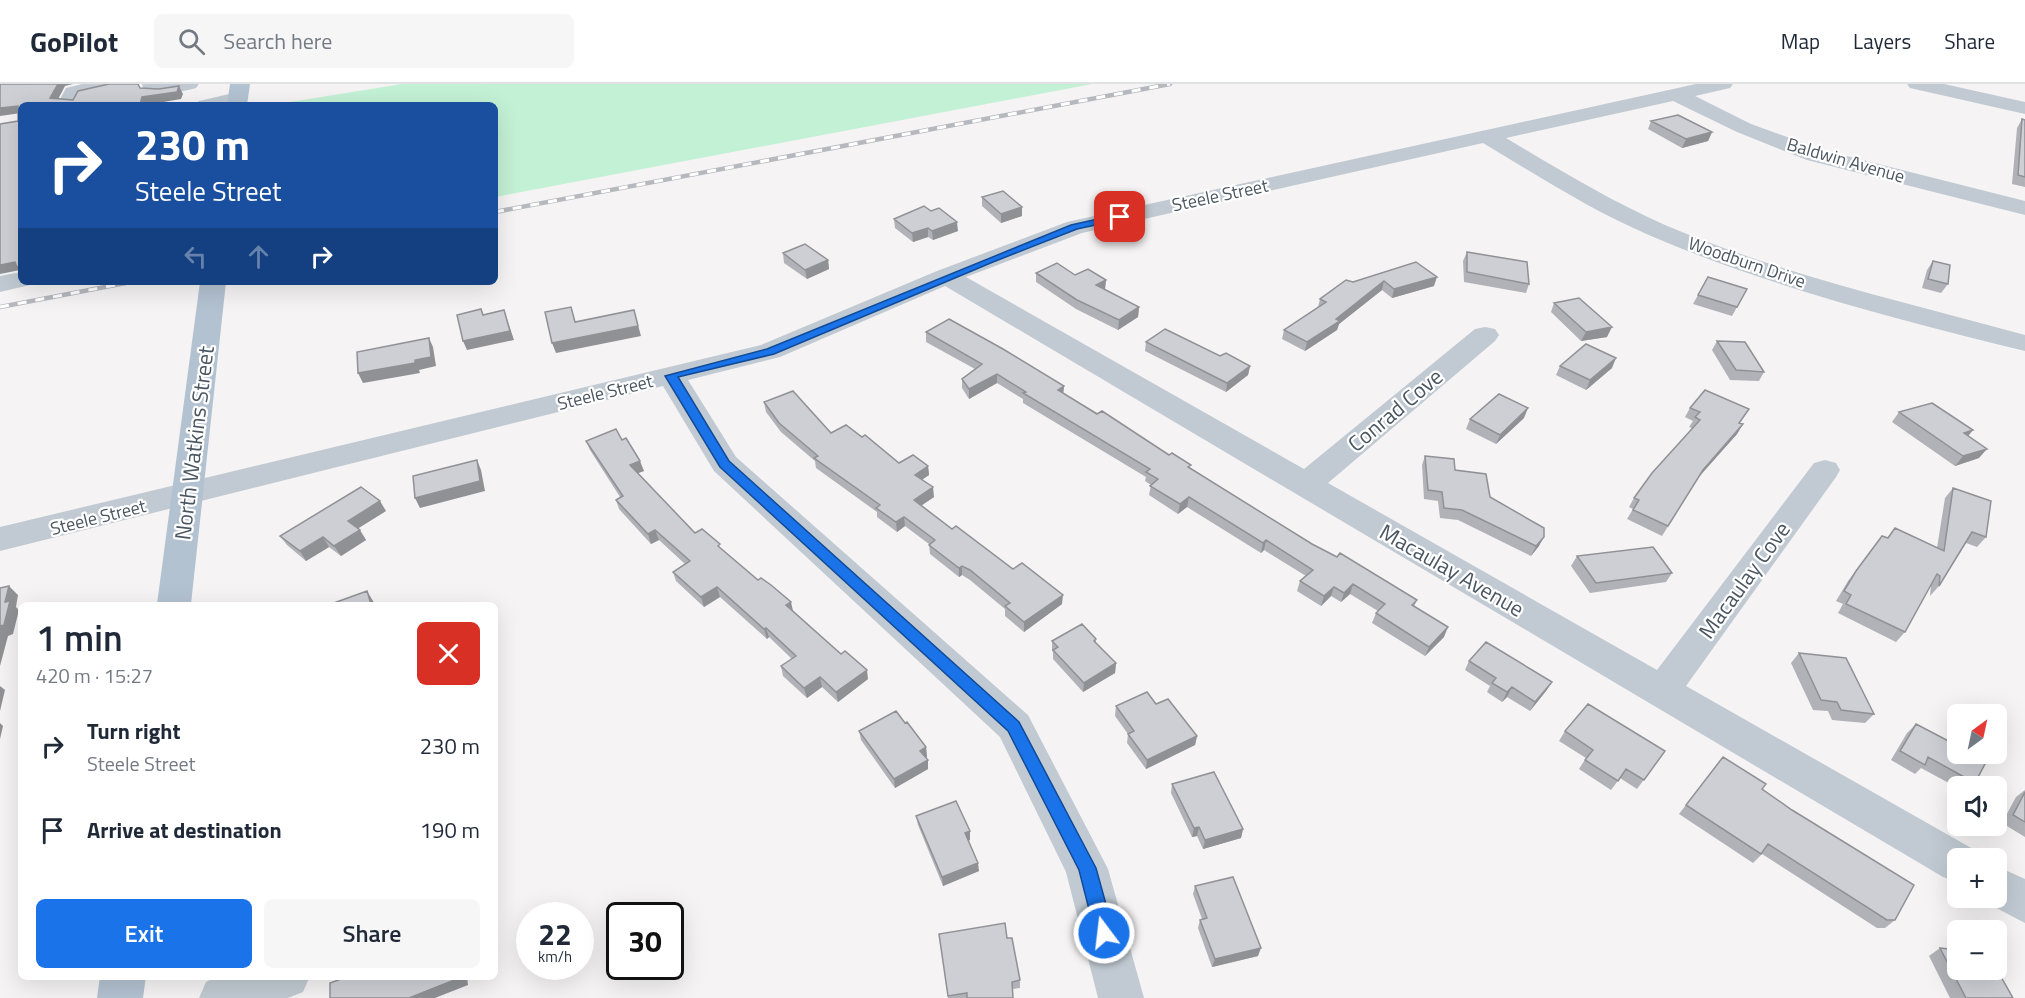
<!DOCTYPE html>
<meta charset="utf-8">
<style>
body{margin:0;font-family:"Titillium Web",sans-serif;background:#f6f6f7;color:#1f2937;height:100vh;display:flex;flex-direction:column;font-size:22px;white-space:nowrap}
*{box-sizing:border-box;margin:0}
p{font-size:20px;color:#747a83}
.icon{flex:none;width:33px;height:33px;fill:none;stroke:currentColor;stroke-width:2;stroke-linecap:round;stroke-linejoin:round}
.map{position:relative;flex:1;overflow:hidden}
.sheet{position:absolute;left:18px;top:518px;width:480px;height:378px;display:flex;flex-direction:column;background:#fff;border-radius:9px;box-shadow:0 6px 24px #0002}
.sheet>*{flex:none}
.guide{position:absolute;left:18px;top:18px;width:480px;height:183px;border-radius:9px;box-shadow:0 6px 24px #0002;background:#1a4fa0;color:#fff;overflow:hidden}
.needle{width:39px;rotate:33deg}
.buttons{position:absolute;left:1947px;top:620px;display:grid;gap:12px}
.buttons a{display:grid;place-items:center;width:60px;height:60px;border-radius:9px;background:#fff;box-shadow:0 6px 24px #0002;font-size:30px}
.speed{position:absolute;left:516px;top:818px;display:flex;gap:12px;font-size:30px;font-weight:700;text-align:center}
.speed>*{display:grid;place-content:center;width:78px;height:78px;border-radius:50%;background:#fff;box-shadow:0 6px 24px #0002;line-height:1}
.speed small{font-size:15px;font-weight:400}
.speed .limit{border:3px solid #111;border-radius:9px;background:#fff;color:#111}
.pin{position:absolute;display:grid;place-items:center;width:51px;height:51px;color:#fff;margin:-26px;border-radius:12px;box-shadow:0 3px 9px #0006}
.me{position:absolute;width:66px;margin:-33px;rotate:345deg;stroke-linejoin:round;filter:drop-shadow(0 0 4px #0008)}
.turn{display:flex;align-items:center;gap:21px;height:126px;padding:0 18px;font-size:27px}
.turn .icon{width:78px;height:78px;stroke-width:2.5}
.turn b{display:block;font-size:42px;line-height:51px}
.lanes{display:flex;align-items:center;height:57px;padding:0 18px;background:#0003;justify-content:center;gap:30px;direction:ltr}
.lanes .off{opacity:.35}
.round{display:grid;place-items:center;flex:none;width:63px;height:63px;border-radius:9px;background:#f6f6f7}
.overview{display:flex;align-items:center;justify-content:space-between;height:102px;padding:0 18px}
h1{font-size:36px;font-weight:600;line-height:45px}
.cta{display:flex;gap:12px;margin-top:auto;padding:12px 18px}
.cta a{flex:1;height:69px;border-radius:9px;background:#1a73e8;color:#fff;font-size:24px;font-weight:600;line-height:69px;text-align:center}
.cta a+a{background:#f6f6f7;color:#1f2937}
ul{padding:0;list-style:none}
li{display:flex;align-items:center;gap:18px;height:84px;padding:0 18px}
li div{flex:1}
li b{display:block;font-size:22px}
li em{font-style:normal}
header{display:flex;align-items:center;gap:36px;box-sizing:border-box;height:84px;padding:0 30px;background:#fff;border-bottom:2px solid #e0e1e3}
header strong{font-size:28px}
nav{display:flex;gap:33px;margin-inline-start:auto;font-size:21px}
.search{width:420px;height:54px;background:#f6f6f7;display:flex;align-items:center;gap:15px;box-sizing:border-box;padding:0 21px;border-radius:9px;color:#747a83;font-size:22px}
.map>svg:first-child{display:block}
.green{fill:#c3f1d5}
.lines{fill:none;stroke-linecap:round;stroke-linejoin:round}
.minor{fill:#c1cad2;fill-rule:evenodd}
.major{fill:#b3c2d1;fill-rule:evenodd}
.rail-casing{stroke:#b5b8bd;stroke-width:4.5}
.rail{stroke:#fff;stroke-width:3;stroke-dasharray:9;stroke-linecap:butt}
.wall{fill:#b0b2b7}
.shaded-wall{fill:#909195}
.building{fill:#cdcfd5;stroke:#909195;stroke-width:1.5}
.route{fill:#1a73e8;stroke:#114b97;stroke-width:1.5}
.labels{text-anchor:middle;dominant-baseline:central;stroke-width:4.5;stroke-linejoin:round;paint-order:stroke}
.far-street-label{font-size:18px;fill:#4a5661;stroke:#fff}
.street-label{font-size:22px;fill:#4a5661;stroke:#fff}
</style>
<header>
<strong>GoPilot</strong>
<div class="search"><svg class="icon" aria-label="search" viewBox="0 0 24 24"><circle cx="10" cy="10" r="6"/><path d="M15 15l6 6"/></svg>Search here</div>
<nav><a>Map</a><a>Layers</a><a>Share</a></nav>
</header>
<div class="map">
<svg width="2025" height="914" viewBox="0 0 2025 914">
<rect width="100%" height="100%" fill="#f5f3f3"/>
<path class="green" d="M402,0H1092L495,113V21H283L284,19Z"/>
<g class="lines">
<path class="minor" d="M82,0H120L117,4L81,12L77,21H57L66,4Z
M142,0H199L196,4C181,8 159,13 144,9Z
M1696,0H1733L1730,4L1695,12L1751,40L1823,66L2025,117V131L1807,76L1737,48L1673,17L1506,54C1558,85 1609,116 1665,141C1780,190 1905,218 2025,251V267C1900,236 1770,203 1651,152C1592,127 1538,92 1483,59L1082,149L966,193L1304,385L1475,245L1485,243L1495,245L1499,251L1495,257L1328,399L1657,586L1814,379L1825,376L1836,379L1840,386L1836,393L1686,602L1973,765L1977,774H1958V798L1943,793L945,202L780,273L688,296L736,373L1028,631L1108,785L1144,914H1098L1066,788L1000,653L714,387L663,302L0,467V443L761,261L937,187L1067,138Z
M1907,0H1944L2025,18V30L1910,4Z
M238,8L245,10L248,14L245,18L196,21L199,17Z
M21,188V198H32L30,201L0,208V192Z
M1996,782L2025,795V839L1981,816L1979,813H1996Z
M218,892H310L303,908L288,914H199L206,898Z"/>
<path class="major" d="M230,0H250L247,21H227Z
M200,198H226L191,520H157Z
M100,892H146L143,914H97Z"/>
<g class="rail-casing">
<path id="rail" d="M495,128L1170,0
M0,223L131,198"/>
</g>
<use href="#rail" class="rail"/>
</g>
<path class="wall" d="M2022,35L2025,36V103L2012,100L2017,44Z
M1651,37L1712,48L1708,57L1682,64L1648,45Z
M982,113L1022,132L1001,139L982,122Z
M894,135L958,147L933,156L928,153L913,158L895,144Z
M1467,168L1529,200L1526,209L1464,198L1463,177Z
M783,169L828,176L829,185L807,195L784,179Z
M1933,177L1948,200L1941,209L1922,204L1927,186Z
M1416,178L1434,202L1392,214L1382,206L1339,240L1337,246L1305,267L1282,255L1284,246L1318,223L1320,215L1353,198Z
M1036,189L1075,191L1106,196L1105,205L1139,223L1138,233L1118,246L1076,225L1036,198Z
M1708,193L1747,205L1732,232L1693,220Z
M1554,219L1607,253L1581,257L1551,228Z
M926,248L1064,302L1063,309L1191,384L1312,460L1417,516L1414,523L1444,553L1425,572L1372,539L1376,529L1378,527L1350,510L1341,518L1331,512L1321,522L1297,507L1300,497L1306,492L1264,466L1261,469L1187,423L1178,430L1149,411L1151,401L1145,397L1146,393L1023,319V315L997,299L969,315L962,304V295L975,285L926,258Z
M1717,257L1764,288L1759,297L1730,296L1712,266Z
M1146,258L1220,272L1250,282L1248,291L1226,308L1145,267Z
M1560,282L1612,284L1586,306L1556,291Z
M764,318L831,349L862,353L899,379L928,382L929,391L922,396L934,413L921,421L952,445L1013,485L1062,520L1024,548L1005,532V525L970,496L962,491L959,493L930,470L929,460L905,442L897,448L877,433V428L816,384L815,377L781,348L766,328Z
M1690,324L1749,325L1740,339L1743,340L1737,350L1697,395L1662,452L1627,435L1633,425L1629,423L1634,414L1692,344L1689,343L1693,337L1685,333Z
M1899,328L1968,352L1979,374L1955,382L1892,338Z
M1524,334L1496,360L1466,345L1470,335Z
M622,356L644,387L637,389L695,449L722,466L793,527L868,595L838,618L822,603L807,614L783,592L781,582L792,575L769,553L767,555L720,513L704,523L676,497L673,488L685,480L659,456L651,460L619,425L616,416L620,413L590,366L586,357Z
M1425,372L1455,386L1490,413L1539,462L1531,472L1458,436L1440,434L1438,417L1424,415L1422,381Z
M1953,404L1986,453L1977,463L1966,459L1939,502L1930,512L1931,501L1905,548L1896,558L1838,529L1843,520L1836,517L1848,497L1882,452L1887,454L1895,444L1937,464L1945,414Z
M386,427L358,444L366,456L341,472L329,463L306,477L287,461L280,452Z
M1577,472L1672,489L1666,498L1590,509L1571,482Z
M1096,555V559L1116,579L1115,589L1083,608L1053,575V568L1052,567V557Z
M1799,569L1874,630L1865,639L1832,636L1828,627L1813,626L1791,579Z
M1469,577L1552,598L1546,607L1530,627L1507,613L1502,618L1487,608L1490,602L1465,586Z
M1116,622L1197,652L1195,661L1146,685L1127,659L1128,650L1115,632Z
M905,639L926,663L927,673H926L928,685L895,704L861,656L859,647Z
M1916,640L1975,699L1971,702H1958V704L1921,684L1915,690L1891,676L1907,649Z
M1565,647L1665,667L1637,705L1620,694L1611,706L1579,685L1586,674L1559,657Z
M1723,673L1762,705L1895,836L1885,844H1877L1762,770L1753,779L1679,730Z
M1172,700L1243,745L1241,754L1203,765L1197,752L1192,753L1171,709Z
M2025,706V753L2002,739L2016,713Z
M916,732L970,756L968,757L979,787L943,802L918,741Z
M1195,802L1258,872L1212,883L1198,844L1200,836L1202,835L1193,810Z
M939,850L1007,854L1020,896V904L1013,905V914H948Z
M1940,864L2013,914H1950L1929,872Z"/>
<path class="shaded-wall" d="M58,0H73L65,2L55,21L50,14Z
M179,2L183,10L181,15L146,21H140L142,13Z
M18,22L21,29L0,32V24Z
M1712,48L1708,57L1682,64L1686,55Z
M1022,123V132L1001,139V130Z
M957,138L958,147L933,156L932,147Z
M928,144V153L913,158L912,149Z
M828,176L829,185L807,195L805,186Z
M15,178L21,182V188L20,186L0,190V181Z
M1437,193L1434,202L1392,214L1394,205Z
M1106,196L1105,205L1095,210L1096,201Z
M1384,197L1382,206L1339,240L1337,246L1305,267L1307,258Z
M1139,223L1138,233L1118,246L1119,236Z
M504,226L514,256L467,266L463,257Z
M634,226L641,252L556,269L552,259Z
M1612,243L1607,253L1581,257L1586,248Z
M429,254L433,263L436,282L419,286L420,289L363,299L358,289L415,276Z
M1616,274L1612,284L1586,306L1590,296Z
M1250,282L1248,291L1226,308L1227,299Z
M997,290V299L969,315V305Z
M1064,302L1063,312L1058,306Z
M1528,324L1524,334L1496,360L1500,351Z
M1743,340L1737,350L1697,395L1662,452L1703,386Z
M1973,346L1965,356L1964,349Z
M1987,365L1979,374L1955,382L1963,372Z
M477,376L481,386L485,407L420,424L415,414Z
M640,377L644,387L633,391L630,381Z
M928,382L929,391L915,400V391Z
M933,403L934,413L915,426L914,416Z
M1189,413L1187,423L1178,430L1180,420Z
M380,417L386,427L354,447L348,437Z
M904,433L905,442L897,448L896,438Z
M360,446L366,456L341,472L334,462Z
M655,446L659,456L651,460L648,450Z
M323,453L329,463L306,477L300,467Z
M1544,453L1539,462L1531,472L1536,462Z
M1266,456L1264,466L1261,469L1263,459Z
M962,482V491L959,493V484Z
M1353,500L1350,510L1341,518L1344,509Z
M9,502L18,511L16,523L19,526L13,550L8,552L0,582V542Z
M717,503L720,513L704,523L701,513Z
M1334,503L1331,512L1321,522L1324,512Z
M367,507L373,517L374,520H371Z
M1063,511L1062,520L1024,548V538Z
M791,518L793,527L786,521Z
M1448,543L1444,553L1425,572L1429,563Z
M766,544L769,553L767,555L764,545Z
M1116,579L1115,589L1083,608L1084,599Z
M867,586L868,595L838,618L836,608Z
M820,593L822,603L807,614L804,604Z
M1552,598L1546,607L1530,627L1535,618Z
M0,602L5,606L0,627Z
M1512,603L1507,613L1502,618L1507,608Z
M0,639L3,642L0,655Z
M1197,652L1195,661L1146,685L1147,676Z
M926,663L927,673L921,676L920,667Z
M928,676V685L895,704L894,695Z
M1199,743L1197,752L1192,753L1194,744Z
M1243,745L1241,754L1203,765L1205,756Z
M970,747V756L965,758V749Z
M978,779L979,787L943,802L942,793Z
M1261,864L1258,872L1212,883L1215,875Z
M462,892H467L468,901L435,914H409Z"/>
<path class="building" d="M0,0H58L50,14L73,16L78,7L109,0H138L140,4L159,5L179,2L177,8L142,13L140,21H21V182L17,183L15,178L0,181V40L18,37V22L0,24Z
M1678,31L1712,48L1686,55L1651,37Z
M2022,35L2025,36V93L2018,91Z
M1003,107L1022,123L1001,130L982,113Z
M924,122L931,127L939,124L957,138L932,147L928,144L912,149L894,135Z
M805,160L828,176L805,186L783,169Z
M1467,168L1527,178L1529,200L1467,188Z
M1933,177L1950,181L1948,200L1928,195Z
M1416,178L1437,193L1394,205L1384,197L1336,235L1340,237L1307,258L1284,246L1326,218L1320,215L1346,196L1353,198Z
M1057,179L1075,191L1088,185L1106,196L1096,201L1139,223L1119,236L1077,216L1036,189Z
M1708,193L1747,205L1737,223L1698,211Z
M1579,214L1612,243L1586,248L1554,219Z
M571,223L575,238L634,226L638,242L552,259L545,228Z
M481,225L483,231L504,226L510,247L463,257L457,231Z
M949,235L1003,265L1064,302L1058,306L1097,330L1102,327L1169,371L1172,369L1191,381L1188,383L1312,460L1337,473L1340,469L1417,516L1412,521L1448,543L1429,563L1376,529L1385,520L1353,500L1344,509L1334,503L1324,512L1300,497L1313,486L1266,456L1263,459L1189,413L1180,420L1150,402L1158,395L1146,388L1150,385L1023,309L1026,308L997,290L969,305L962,295L982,280L926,248Z
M1165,245L1220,272L1226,269L1250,282L1227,299L1146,258Z
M429,254L431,273L415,276V279L358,289L357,268Z
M1717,257L1745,258L1764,288L1736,286Z
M1586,260L1616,274L1590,296L1560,282Z
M1705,306L1749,325L1739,339L1743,340L1703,386L1668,442L1633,426L1639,416L1634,414L1652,389L1700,336L1695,333L1700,328L1690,324Z
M793,307L831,349L846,341L862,353L865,351L899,379L913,371L928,382L915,391L933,403L914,416L952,445L956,442L1013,485L1022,479L1063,511L1024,538L1005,522L1010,519L970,486L962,482L959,484L929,461L935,456L904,433L896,438L876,424L880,421L814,374L818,372L779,339L764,318Z
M1499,310L1528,324L1500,351L1470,335Z
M1932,319L1973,346L1964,349L1987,365L1963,372L1899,328Z
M616,345L622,356L626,354L640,377L630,381L695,449L702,445L720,460L718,462L758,496L761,494L771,501L791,518L786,521L841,570L845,567L867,586L836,608L820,593L804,604L781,582L796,572L766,544L764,545L717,503L701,513L673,488L690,477L655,446L648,450L616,416L623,412L586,357Z
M1425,372L1454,375L1455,386L1486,390L1490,413L1544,444V453L1536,462L1462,426L1444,424L1442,408L1428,406Z
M477,376L480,397L415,414L413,392Z
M361,403L380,417L348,437L360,446L334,462L323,453L300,467L280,452Z
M1953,404L1991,417L1986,453L1972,448L1939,502L1940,492L1937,490L1905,548L1846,520L1851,511L1844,507L1856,487L1882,452L1888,454L1895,444L1944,467Z
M1653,463L1672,489L1596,499L1577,472Z
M9,502L5,518L10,517L4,541L0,542V504Z
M367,507L371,520H331Z
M1082,540L1096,555L1094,557L1116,579L1084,599L1053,566L1058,563L1052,557Z
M1486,558L1552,598L1535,618L1512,603L1507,608L1492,599L1496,594L1469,577Z
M1799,569L1846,574L1874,630L1841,626L1837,618L1821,616Z
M1147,608L1156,620L1168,615L1197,652L1147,676L1128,650L1134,647L1116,622Z
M1588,620L1665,667L1644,696L1626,685L1618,697L1585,676L1593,666L1565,647Z
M896,627L905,639L907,638L926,663L920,667L928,676L894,695L859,647Z
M1916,640L1958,662V669H1970L1986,678L1975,699L1928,673L1925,681L1900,667Z
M1723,673L1766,700L1762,705L1792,726L1914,801L1895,836H1887L1768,760L1761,770L1686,721Z
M1214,688L1243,745L1205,756L1199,743L1194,744L1172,700Z
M2025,708V738L2013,731Z
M956,717L970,747L965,749L978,779L942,793L916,732Z
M1233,793L1261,864L1215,875L1200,836L1207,834L1195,802Z
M1005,839L1007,854H1012L1020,896L1012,898L1013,914H967V909L948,912L939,850Z
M1940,864L1958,866V885H1996V884L2013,914H1966Z
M344,892H462V893L409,914H330V899L344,894Z"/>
<path class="route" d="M1120,130L1124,131V135L1077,145L993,178L774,270L678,293L729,377L1019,638L1096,784L1114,849L1111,856L1104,858L1098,856L1095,849L1079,786L1008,647L720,383L665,292L767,265L1071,141Z"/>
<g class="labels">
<g class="far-street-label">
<text transform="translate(1846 76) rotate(16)">Baldwin Avenue</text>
<text transform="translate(1220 111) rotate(-12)">Steele Street</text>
<text transform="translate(1747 178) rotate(19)">Woodburn Drive</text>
<text transform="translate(605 308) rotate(-14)">Steele Street</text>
<text transform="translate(98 433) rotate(-14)">Steele Street</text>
</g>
<g class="street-label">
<text transform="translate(1395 326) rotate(-40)">Conrad Cove</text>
<text transform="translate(194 359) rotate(-83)">North Watkins Street</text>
<text transform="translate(1452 486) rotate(30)">Macaulay Avenue</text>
<text transform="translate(1744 496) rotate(-54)">Macaulay Cove</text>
</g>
</g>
</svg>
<div class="buttons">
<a><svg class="needle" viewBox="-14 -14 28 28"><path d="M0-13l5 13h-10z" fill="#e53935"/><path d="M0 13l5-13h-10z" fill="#747a83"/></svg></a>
<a><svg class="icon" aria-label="sound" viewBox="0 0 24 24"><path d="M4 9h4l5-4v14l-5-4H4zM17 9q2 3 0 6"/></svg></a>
<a>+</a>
<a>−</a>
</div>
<div class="speed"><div>22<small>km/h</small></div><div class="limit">30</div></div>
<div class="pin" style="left:1120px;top:133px;background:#d93025"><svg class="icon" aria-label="arrive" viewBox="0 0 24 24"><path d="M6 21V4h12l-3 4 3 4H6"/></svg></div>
<svg class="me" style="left:1104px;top:849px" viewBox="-20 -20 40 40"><circle r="17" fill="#1a73e8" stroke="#fff" stroke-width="3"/><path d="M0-11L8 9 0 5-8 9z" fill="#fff"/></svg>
<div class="guide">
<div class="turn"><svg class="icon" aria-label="right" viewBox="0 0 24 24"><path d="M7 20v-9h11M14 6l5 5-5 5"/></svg><div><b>230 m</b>Steele Street</div></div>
<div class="lanes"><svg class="icon off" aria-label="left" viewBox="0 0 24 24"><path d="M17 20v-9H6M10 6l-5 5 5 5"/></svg><svg class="icon off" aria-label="ahead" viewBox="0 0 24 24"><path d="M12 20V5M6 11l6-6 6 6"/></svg><svg class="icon" aria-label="right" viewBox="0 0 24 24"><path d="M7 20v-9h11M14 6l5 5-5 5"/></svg></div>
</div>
<section class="sheet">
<div class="overview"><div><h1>1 min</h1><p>420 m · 15:27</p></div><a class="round" style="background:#d93025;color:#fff"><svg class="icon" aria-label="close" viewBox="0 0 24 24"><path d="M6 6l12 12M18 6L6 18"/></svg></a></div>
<ul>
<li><svg class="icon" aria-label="right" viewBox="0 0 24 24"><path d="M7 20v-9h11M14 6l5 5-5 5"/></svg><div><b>Turn right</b><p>Steele Street</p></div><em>230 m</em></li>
<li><svg class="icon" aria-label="arrive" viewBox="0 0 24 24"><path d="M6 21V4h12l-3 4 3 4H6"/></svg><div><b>Arrive at destination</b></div><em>190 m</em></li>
</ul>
<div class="cta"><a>Exit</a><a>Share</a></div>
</section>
</div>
